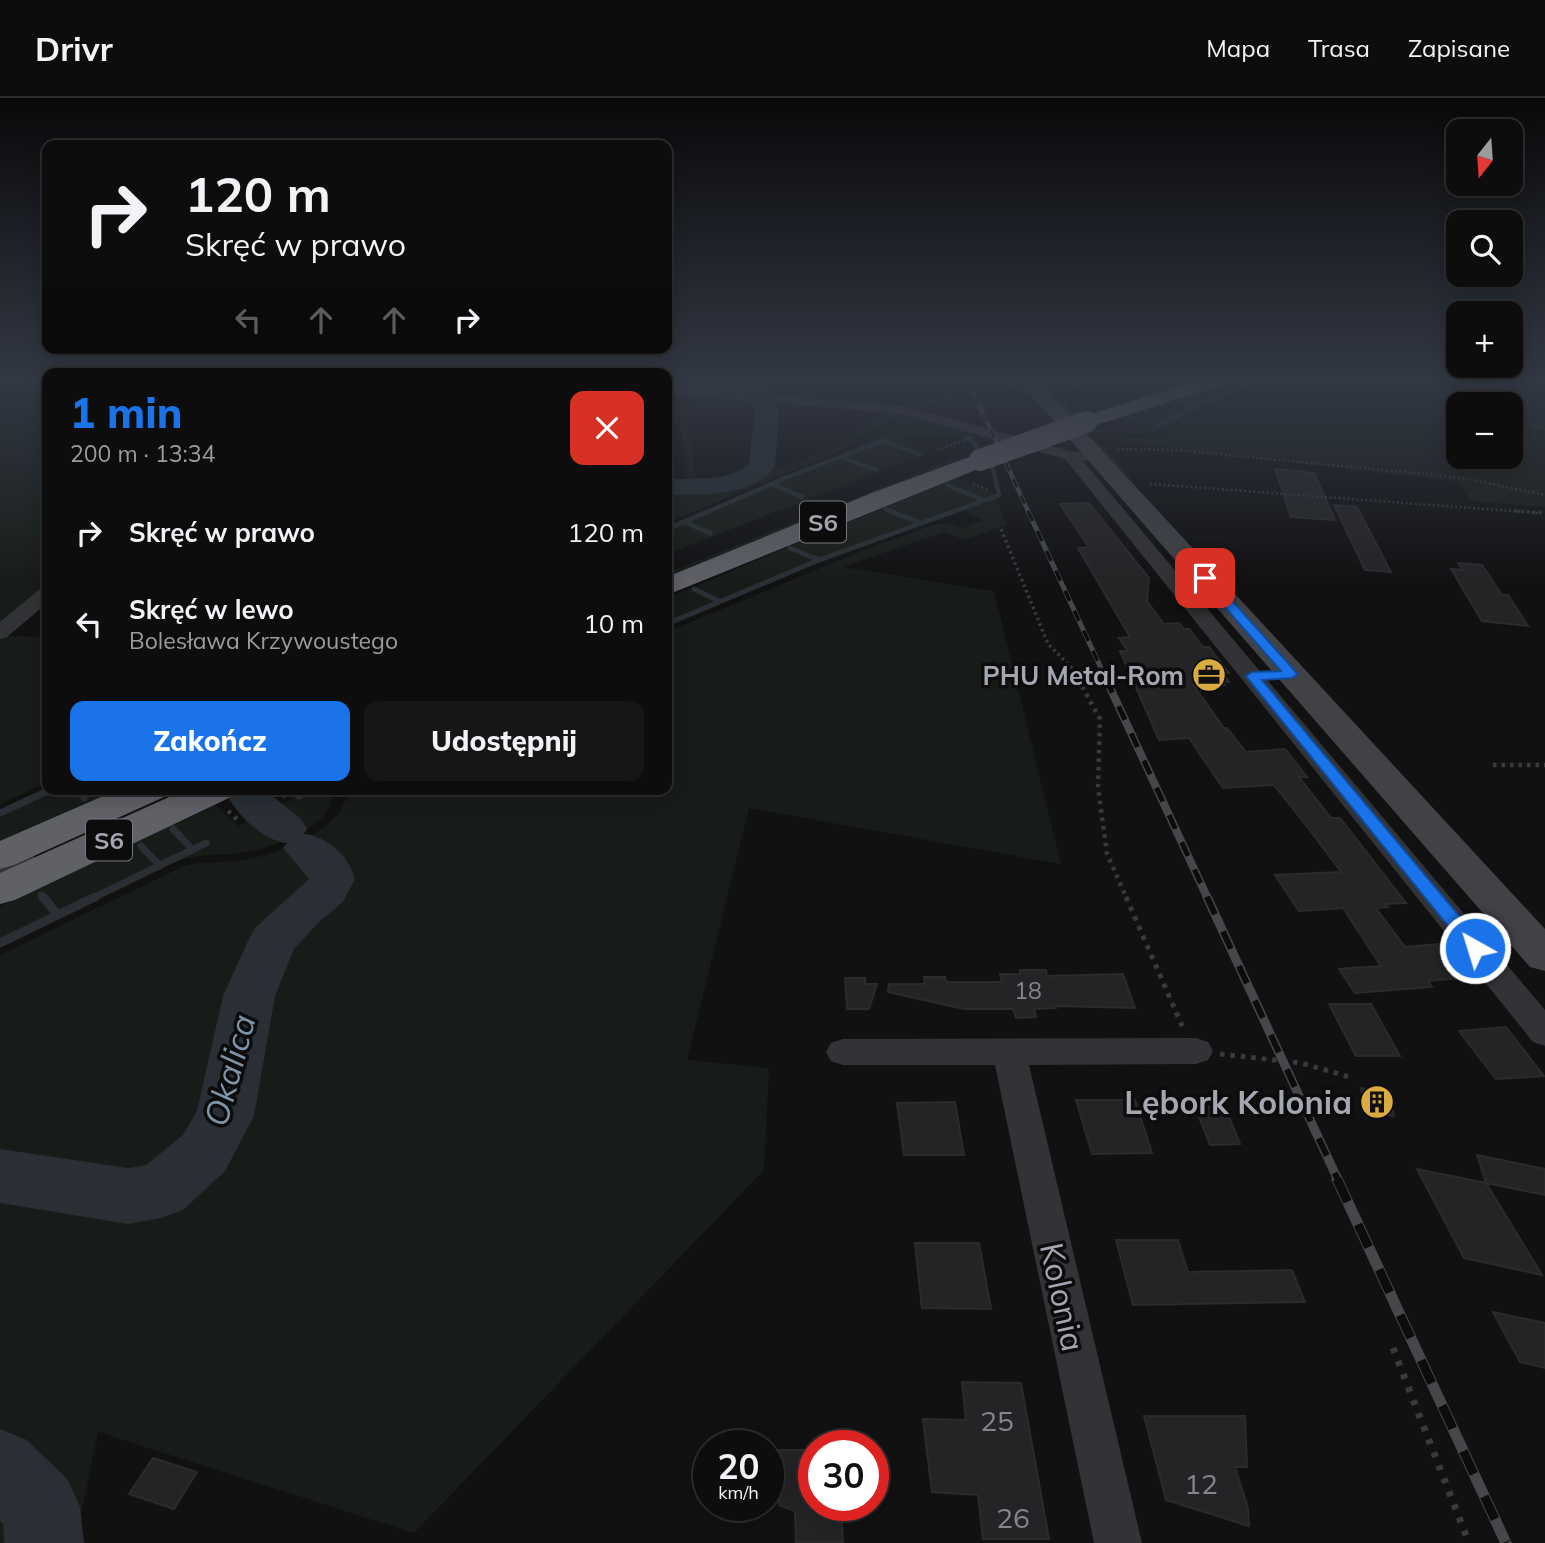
<!DOCTYPE html>
<html lang="pl">
<meta charset="utf-8">
<style>
body{margin:0;font-family:Mulish,sans-serif;background:#161617;color:#f1f3f6;height:100vh;display:flex;flex-direction:column;font-size:26px;white-space:nowrap}
*{box-sizing:border-box;margin:0}
p{font-size:23px;color:#9a9c9e}
.icon{flex:none;width:38px;height:38px;fill:none;stroke:currentColor;stroke-width:2;stroke-linecap:round;stroke-linejoin:round}
.map{position:relative;flex:1;overflow:hidden}
.details{position:absolute;left:42px;top:270px;width:630px;height:427px;display:flex;flex-direction:column;background:#0d0d0e;border-radius:14px;box-shadow:0 4px 18px #0003,0 0 0 2px #2d2d2e}
.details>*{flex:none}
.top-card{position:absolute;left:42px;top:42px;width:630px;height:214px;border-radius:14px;box-shadow:0 4px 18px #0003,0 0 0 2px #2d2d2e;background:#0d0d0e;color:#f1f3f6;overflow:hidden}
.needle{width:46px;rotate:197deg}
.fabs{position:absolute;left:1446px;top:21px;display:grid;gap:14px}
.fabs a{display:grid;place-items:center;width:77px;height:77px;border-radius:14px;background:#0d0d0e;box-shadow:0 4px 18px #0003,0 0 0 2px #2d2d2e;font-size:35px}
.speed{position:absolute;left:693px;top:1332px;display:flex;gap:14px;font-size:35px;font-weight:700;text-align:center}
.speed>*{display:grid;place-content:center;width:91px;height:91px;border-radius:50%;background:#0d0d0e;box-shadow:0 4px 18px #0003,0 0 0 2px #2d2d2e;line-height:1}
.speed small{font-size:18px;font-weight:400}
.speed .limit{border:10px solid #d22;background:#fff;color:#111}
.pin{position:absolute;display:grid;place-items:center;width:60px;height:60px;color:#fff;margin:-30px;border-radius:14px;box-shadow:0 4px 10px #0006}
.me{position:absolute;width:77px;margin:-38px;rotate:321deg;stroke-linejoin:round;filter:drop-shadow(0 0 5px #0008)}
.turn{display:flex;align-items:center;gap:24px;height:147px;padding:0 28px;font-size:32px}
.turn .icon{width:91px;height:91px;stroke-width:2.5}
.turn b{display:block;font-size:49px;line-height:60px}
.lanes{display:flex;align-items:center;height:66px;padding:0 28px;background:#0003;justify-content:center;gap:35px;direction:ltr}
.lanes .off{opacity:.35}
.round{display:grid;place-items:center;flex:none;width:74px;height:74px;border-radius:14px;background:#161617}
.overview{display:flex;align-items:center;justify-content:space-between;height:119px;padding:0 28px}
h1{font-size:42px;font-weight:800;line-height:52px;color:#1a73e8}
.action{display:flex;gap:14px;margin-top:auto;padding:14px 28px}
.action a{flex:1;height:80px;border-radius:14px;background:#1a73e8;color:#fff;font-size:28px;font-weight:800;line-height:80px;text-align:center}
.action a+a{background:#161617;color:#f1f3f6}
ul{padding:0;list-style:none}
li{display:flex;align-items:center;gap:21px;height:91px;padding:0 28px}
li div{flex:1}
li b{display:block;font-size:26px}
li em{font-style:normal}
header{display:flex;align-items:center;gap:42px;box-sizing:border-box;height:98px;padding:0 35px;background:#0d0d0e;border-bottom:2px solid #2d2d2e}
header strong{font-size:33px}
nav{display:flex;gap:38px;margin-inline-start:auto;font-size:24px}
.map>svg:first-child{display:block}
.green{fill:#181c18;fill-rule:evenodd}
.lines{fill:none;stroke-linecap:round;stroke-linejoin:round}
.stream-far3{stroke:#292f34;stroke-width:4.5}
.stream-far2{stroke:#292f34;stroke-width:5}
.stream-far1{stroke:#292f34;stroke-width:7}
.stream{stroke:#292f34;stroke-width:9}
.river{fill:#292f34;fill-rule:evenodd}
.building{fill:#242426;stroke:#2b2b2e;stroke-width:2}
.path-far4{stroke:#383a3d;stroke-width:2.5;stroke-dasharray:2 2.5;stroke-linecap:butt}
.path-far3{stroke:#383a3d;stroke-width:3.5;stroke-dasharray:2.5 3.5;stroke-linecap:butt}
.path-far2{stroke:#383a3d;stroke-width:4.5;stroke-dasharray:3.5 5;stroke-linecap:butt}
.path-far1{stroke:#383a3d;stroke-width:5;stroke-dasharray:4.5 6;stroke-linecap:butt}
.path{stroke:#383a3d;stroke-width:7;stroke-dasharray:5 9;stroke-linecap:butt}
.lane{fill:#323336;fill-rule:evenodd}
.street{fill:#323336;fill-rule:evenodd}
.secondary{fill:#404246;fill-rule:evenodd}
.highway{fill:#5f6167;fill-rule:evenodd}
.rail-far4-casing{stroke:#45474b;stroke-width:4.5}
.rail-far3-casing{stroke:#45474b;stroke-width:5}
.rail-far2-casing{stroke:#45474b;stroke-width:8}
.rail-far1-casing{stroke:#45474b;stroke-width:9}
.rail-casing{stroke:#45474b;stroke-width:11}
.rail-far4{stroke:#0c0c0d;stroke-width:2.5;stroke-dasharray:9;stroke-linecap:butt}
.rail-far3{stroke:#0c0c0d;stroke-width:3.5;stroke-dasharray:11;stroke-linecap:butt}
.rail-far2{stroke:#0c0c0d;stroke-width:5;stroke-dasharray:15;stroke-linecap:butt}
.rail-far1{stroke:#0c0c0d;stroke-width:6;stroke-dasharray:19;stroke-linecap:butt}
.rail{stroke:#0c0c0d;stroke-width:9;stroke-dasharray:25;stroke-linecap:butt}
.highway-bridge{stroke:#5f6167;stroke-width:22}
.route{fill:#1a73e8;stroke:#114b97;stroke-width:2}
.labels{text-anchor:middle;dominant-baseline:central;stroke-width:7;stroke-linejoin:round;paint-order:stroke}
.number-label{font-size:23px;fill:#83868e}
.shield{fill:#0c0c0d;stroke:#767880;stroke-width:2}
.shield-label{font-size:24px;font-weight:bold;fill:#a4a7b1}
.poi-label{font-size:26px;font-weight:bold;fill:#a4a7b1;stroke:#0c0c0d;text-anchor:end}
.near-number-label{font-size:28px;fill:#83868e}
.near-poi-label{font-size:32px;font-weight:bold;fill:#a4a7b1;stroke:#0c0c0d;text-anchor:end}
.near-street-label{font-size:32px;fill:#a4a7b1;stroke:#0c0c0d}
.near-water-label{font-size:33px;font-style:italic;fill:#7e94a8;stroke:#0c0c0d}
</style>
<header>
<strong>Drivr</strong>
<nav><a>Mapa</a><a>Trasa</a><a>Zapisane</a></nav>
</header>
<div class="map">
<svg width="1545" height="1445" viewBox="0 0 1545 1445">
<rect width="100%" height="100%" fill="#111112"/>
<path class="green" d="M0,283H47V502L7,538L47,539V684L0,706Z
M674,283H683L696,383L707,384L705,388L734,378H757L833,350L889,311L899,317L840,353L667,425V382H688Z
M1060,283H1148L1095,298L1068,290L1057,297L1059,303L1067,307L1063,309L1084,330L1127,333L1149,328L1123,320L1126,317L1236,283H1257L1188,316L1151,337L1084,334L1045,293L1056,290Z
M1266,283H1545V409L1470,403L1458,384L1096,341L1130,377L1123,376L1088,338L1137,340L1161,338L1192,318ZM1458,306H1510V359H1458Z
M904,320H919L973,334L980,354L969,341C952,342 924,336 900,339L933,353L667,456V430L848,354Z
M956,359L959,363L667,481V475Z
M956,380L990,393L992,391L1007,427L964,442L945,434L842,469L994,493L1061,766L749,710L687,962L769,970L764,1072L414,1435L98,1334L75,1445H0V857L182,769C200,763 218,765 236,763C267,760 318,741 338,716C344,709 345,700 349,691H667V534L872,449L937,426L950,425L963,430L984,422L962,412L817,465L667,528V500Z
M47,691H117L0,744V713Z
M279,691H336C333,698 332,706 328,712C316,731 269,751 247,754C222,758 201,755 177,763L0,847V808L216,707L239,728L254,718L243,708L254,700L263,698L275,708L292,702Z"/>
<g class="lines">
<path class="stream-far3" d="M1072,287L1090,283
M1180,304L1195,309
M1066,307L1062,309L1078,323
M1158,327L1250,283
M882,343L919,356
M840,359L876,372
M772,386L802,399
M947,387L983,402
M886,411L895,415
M705,415L785,380L885,342
M950,415L999,397L992,367L969,340L964,342"/>
<path class="stream-far2" d="M890,413L921,425
M685,424L710,435
M667,431L709,413
M790,450L819,462
M694,491L719,503
M667,526L819,462L955,413"/>
<path class="stream-far1" d="M76,691L84,700
M299,698L313,691
M0,715L52,691
M173,731L193,752
M141,748L160,768
M41,797L44,801
M91,801L206,745"/>
<path class="stream" d="M43,799L58,817
M0,845L95,799"/>
<path class="river" d="M667,283H746L766,286L779,312L775,368C753,400 702,396 667,397V381C693,380 729,384 749,366L755,312L750,297L667,290Z
M235,692H265L301,721L307,731L304,736C327,738 350,759 355,781L343,804L319,824L294,851L275,898L254,1018L225,1073L183,1112L161,1120L128,1126L0,1105V1051L128,1070L146,1067L183,1037L197,1013L223,898L248,843L255,830L309,781L283,750L287,745C264,743 241,720 229,701Z
M0,1331L27,1342L68,1382L80,1409L84,1445H4L3,1426L0,1423Z"/>
</g>
<path class="building" d="M1275,371L1314,375L1335,422L1291,419Z
M1089,405L1149,480L1147,503L1164,526L1179,525L1184,531H1189L1203,549H1209L1229,575H1223L1229,584H1223L1225,587L1194,588L1224,630H1227L1246,654L1285,651L1307,679H1299L1331,720H1340L1406,805L1385,806L1388,809L1376,810L1405,849L1440,846L1454,864L1450,865L1461,880L1428,883L1432,889L1355,895L1339,871L1381,868L1343,810L1299,813L1275,777L1341,774L1309,731L1274,687L1223,690L1189,640L1159,642L1120,553H1128L1119,540L1130,539L1078,450L1089,449L1060,406Z
M1334,407L1357,409L1391,474L1365,472Z
M1458,465L1482,467L1502,497H1508L1528,528L1482,523L1451,471L1463,472Z
M1020,872H1046L1047,878L1123,876L1135,910L1056,908V910L1034,911L1036,919L1016,920L1013,911H964L888,894L889,886H925L924,879H945L946,884H1002L1000,876H1020Z
M845,880H865V886H877L869,911H847Z
M1329,906H1371L1400,958H1356Z
M1506,929L1544,978L1496,981L1459,933Z
M1361,990L1388,995L1394,1018L1365,1012Z
M1076,1002H1135L1152,1055L1092,1056Z
M955,1004L964,1057H904L897,1005Z
M1225,1008L1240,1046L1210,1047L1195,1009Z
M1477,1057L1545,1071V1097L1486,1085Z
M1417,1071L1486,1085L1542,1177L1464,1160Z
M1116,1142H1178L1188,1174L1292,1172L1305,1204L1133,1207Z
M915,1145H979L991,1211L922,1210Z
M1493,1214L1545,1225V1270L1520,1264Z
M962,1284L1021,1285L1049,1441H983L978,1397L932,1394L923,1321L966,1322Z
M1144,1318H1245L1247,1369H1235L1248,1410L1249,1428L1166,1402Z
M778,1352H814V1407H841L843,1445H796L795,1413L779,1407Z
M153,1360L197,1374L174,1411L129,1396Z"/>
<g class="lines">
<path class="path-far4" d="M1402,283L1468,306
M0,290L47,293
M928,304L939,299H951L945,283
M1510,321L1545,331
M1117,351L1175,352L1457,379L1545,397
M937,352L960,344
M973,386L989,392
M1150,386L1539,415"/>
<path class="path-far3" d="M1515,413L1545,415
M1001,431L1048,546L1071,569L1079,583"/>
<path class="path-far2" d="M1078,581L1100,621L1098,689L1107,756L1127,801
M1493,667H1545
M277,691L289,702
M228,713L240,724"/>
<path class="path-far1" d="M1126,799L1183,930
M1220,956L1301,965L1353,980"/>
<path class="path" d="M1393,1250L1469,1445"/>
<path class="lane" d="M1006,283H1013L1021,290L1014,292Z
M32,757L39,762L37,765L0,779V769Z"/>
<path class="street" d="M667,288L903,308L1070,353L1093,356L1096,359L1093,362L1083,363L1545,912V948L1533,944L1065,361L902,316L667,296Z
M47,489V505L7,539L0,541V524L40,491Z
M1196,940L1208,944L1213,953L1208,962L1196,966L1029,967L1142,1445H1094L995,967H843L831,963L826,954L831,945L843,941Z"/>
<path class="secondary" d="M1019,283H1038L1545,831V873L1530,869Z"/>
<path class="highway" d="M1194,283H1225L1222,287L1093,328H1079L1075,324L1079,320Z
M980,355L988,357L991,362L988,367L667,497V479L874,394Z
M119,691H169L164,699L14,767L0,771V743Z
M187,691H236L231,699L15,802L0,806V775Z"/>
<g class="rail-far4-casing">
<path id="rail-far4" d="M968,283L1029,415"/>
</g>
<g class="rail-far3-casing">
<path id="rail-far3" d="M1028,413L1107,583"/>
</g>
<g class="rail-far2-casing">
<path id="rail-far2" d="M1106,581L1208,801"/>
</g>
<g class="rail-far1-casing">
<path id="rail-far1" d="M1207,799L1338,1082"/>
</g>
<g class="rail-casing">
<path id="rail" d="M1337,1081L1506,1445"/>
</g>
<use href="#rail-far4" class="rail-far4"/>
<use href="#rail-far3" class="rail-far3"/>
<use href="#rail-far2" class="rail-far2"/>
<use href="#rail-far1" class="rail-far1"/>
<use href="#rail" class="rail"/>
<path class="highway-bridge" d="M980,362L1086,324"/>
</g>
<linearGradient id="sky" x2="0" y2="1"><stop stop-color="#09090a"/><stop offset="0.58" stop-color="#323844"/><stop offset="1" stop-color="#323844" stop-opacity="0"/></linearGradient>
<rect width="1545" height="486" fill="url(#sky)"/>
<path class="route" d="M1201,477H1209L1296,574L1298,576L1292,580L1262,582L1482,845L1484,850L1482,854H1469L1248,581L1246,578L1252,574L1281,573L1201,482Z"/>
<defs>
<g id="office-disc" transform="scale(1.75)"><circle r="9.5" fill="#daab40" stroke="#0c0c0d"/><path d="M-6-3h4V-5.5h4V-3h4V5H-6ZM-1-4.5V-3h2v-1.5ZM-6 0V1H6V0Z" fill="#111"/></g>
<g id="building-disc" transform="scale(1.75)"><circle r="9.5" fill="#daab40" stroke="#0c0c0d"/><path d="M-4-6H4V6H1V3H-1V6H-4ZM-2.5-4.3h1.7v1.8h-1.7ZM.8-4.3h1.7v1.8H.8ZM-2.5-1h1.7V.8h-1.7ZM.8-1h1.7V.8H.8Z" fill="#111"/></g>
</defs>
<g fill-rule="evenodd">
<use href="#office-disc" x="1209" y="577"/>
<use href="#building-disc" x="1377" y="1004"/>
</g>
<g class="labels">
<g class="number-label">
<text x="1028" y="892">18</text>
</g>
<g class="shield">
<rect x="800" y="403.5" width="46" height="41" rx="5"/>
<rect x="86" y="721.5" width="46" height="41" rx="5"/>
</g>
<g class="shield-label">
<text x="823" y="424">S6</text>
<text x="109" y="742">S6</text>
</g>
<g class="poi-label">
<text x="1184" y="577">PHU Metal-Rom</text>
</g>
<g class="near-number-label">
<text x="997" y="1322">25</text>
<text x="1201" y="1385">12</text>
<text x="1013" y="1419">26</text>
</g>
<g class="near-poi-label">
<text x="1352" y="1004">Lębork Kolonia</text>
</g>
<g class="near-street-label">
<text transform="translate(1063 1199) rotate(78)">Kolonia</text>
</g>
<g class="near-water-label">
<text transform="translate(229 972) rotate(-75)">Okalica</text>
</g>
</g>
</svg>
<div class="fabs">
<a><svg class="needle" viewBox="-14 -14 28 28"><path d="M0-13l5 13h-10z" fill="#e53935"/><path d="M0 13l5-13h-10z" fill="#9a9c9e"/></svg></a>
<a><svg class="icon" aria-label="search" viewBox="0 0 24 24"><circle cx="10" cy="10" r="6"/><path d="M15 15l6 6"/></svg></a>
<a>+</a>
<a>−</a>
</div>
<div class="speed"><div>20<small>km/h</small></div><div class="limit">30</div></div>
<div class="pin" style="left:1205px;top:480px;background:#d93025"><svg class="icon" aria-label="arrive" viewBox="0 0 24 24"><path d="M6 21V4h12l-3 4 3 4H6"/></svg></div>
<svg class="me" style="left:1475px;top:850px" viewBox="-20 -20 40 40"><circle r="17" fill="#1a73e8" stroke="#fff" stroke-width="3"/><path d="M0-11L8 9 0 5-8 9z" fill="#fff"/></svg>
<div class="top-card">
<div class="turn"><svg class="icon" aria-label="right" viewBox="0 0 24 24"><path d="M7 20v-9h11M14 6l5 5-5 5"/></svg><div><b>120 m</b>Skręć w prawo</div></div>
<div class="lanes"><svg class="icon off" aria-label="left" viewBox="0 0 24 24"><path d="M17 20v-9H6M10 6l-5 5 5 5"/></svg><svg class="icon off" aria-label="ahead" viewBox="0 0 24 24"><path d="M12 20V5M6 11l6-6 6 6"/></svg><svg class="icon off" aria-label="ahead" viewBox="0 0 24 24"><path d="M12 20V5M6 11l6-6 6 6"/></svg><svg class="icon" aria-label="right" viewBox="0 0 24 24"><path d="M7 20v-9h11M14 6l5 5-5 5"/></svg></div>
</div>
<section class="details">
<div class="overview"><div><h1>1 min</h1><p>200 m · 13:34</p></div><a class="round" style="background:#d93025;color:#fff"><svg class="icon" aria-label="close" viewBox="0 0 24 24"><path d="M6 6l12 12M18 6L6 18"/></svg></a></div>
<ul>
<li><svg class="icon" aria-label="right" viewBox="0 0 24 24"><path d="M7 20v-9h11M14 6l5 5-5 5"/></svg><div><b>Skręć w prawo</b></div><em>120 m</em></li>
<li><svg class="icon" aria-label="left" viewBox="0 0 24 24"><path d="M17 20v-9H6M10 6l-5 5 5 5"/></svg><div><b>Skręć w lewo</b><p>Bolesława Krzywoustego</p></div><em>10 m</em></li>
</ul>
<div class="action"><a>Zakończ</a><a>Udostępnij</a></div>
</section>
</div>
